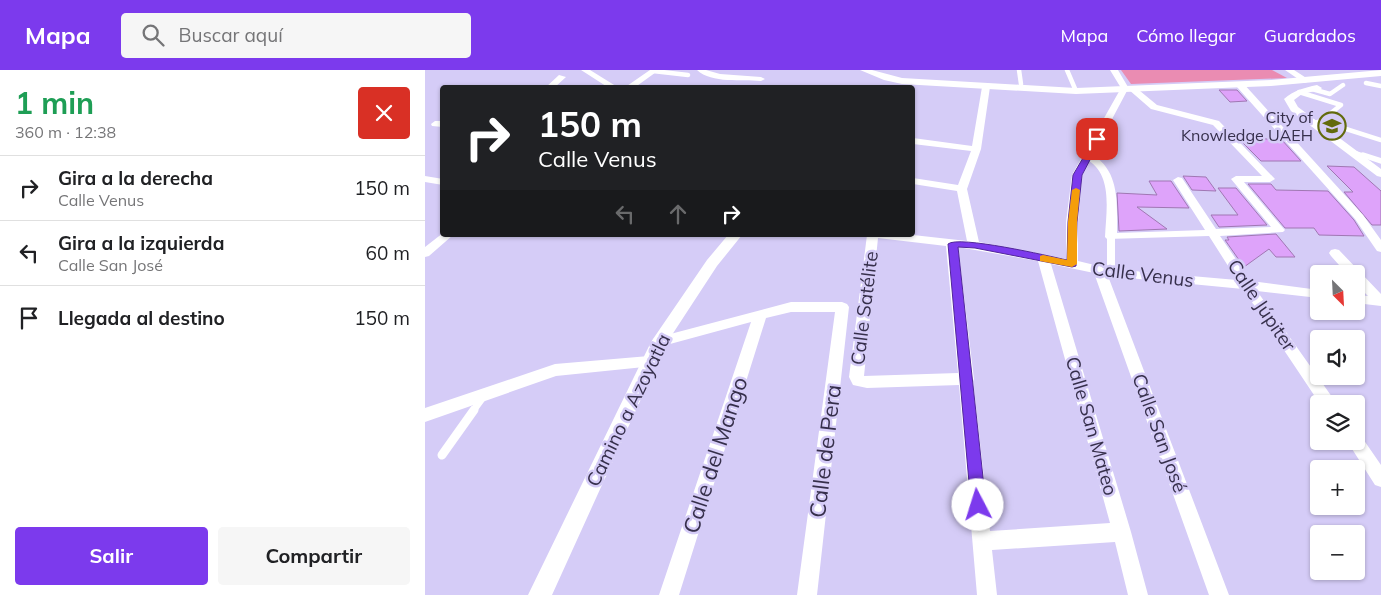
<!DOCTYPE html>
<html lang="es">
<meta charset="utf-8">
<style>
body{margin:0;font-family:Mulish,sans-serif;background:#f6f6f6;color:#202124;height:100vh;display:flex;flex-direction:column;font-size:19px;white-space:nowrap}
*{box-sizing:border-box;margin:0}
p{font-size:16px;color:#757577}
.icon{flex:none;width:28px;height:28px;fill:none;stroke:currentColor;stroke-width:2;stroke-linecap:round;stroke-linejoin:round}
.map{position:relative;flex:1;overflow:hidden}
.details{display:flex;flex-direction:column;background:#fff;width:425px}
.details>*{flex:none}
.banner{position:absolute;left:15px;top:15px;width:475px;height:152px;border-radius:5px;box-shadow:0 1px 4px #0004;background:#202124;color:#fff;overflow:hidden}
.needle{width:32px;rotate:156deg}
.buttons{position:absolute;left:885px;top:195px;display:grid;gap:10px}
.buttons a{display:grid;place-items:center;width:55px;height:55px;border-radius:5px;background:#fff;box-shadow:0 1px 4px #0004;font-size:25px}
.pin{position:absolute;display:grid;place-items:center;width:42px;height:42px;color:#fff;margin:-21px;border-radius:10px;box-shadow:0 2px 8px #0006}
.me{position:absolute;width:55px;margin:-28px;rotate:355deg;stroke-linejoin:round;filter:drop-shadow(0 0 4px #0008)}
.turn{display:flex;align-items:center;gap:18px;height:105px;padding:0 15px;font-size:22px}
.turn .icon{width:65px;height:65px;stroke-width:2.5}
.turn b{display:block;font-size:35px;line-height:42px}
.lanes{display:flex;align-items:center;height:48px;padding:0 15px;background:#0003;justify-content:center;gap:25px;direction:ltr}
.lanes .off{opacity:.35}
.round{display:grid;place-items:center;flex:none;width:52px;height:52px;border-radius:5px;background:#f6f6f6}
.overview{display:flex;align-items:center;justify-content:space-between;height:85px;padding:0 15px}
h1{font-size:30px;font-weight:700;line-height:38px;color:#1e9e55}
.button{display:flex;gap:10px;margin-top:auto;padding:10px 15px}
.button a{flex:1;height:58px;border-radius:5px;background:#7c3aed;color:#fff;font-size:20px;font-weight:700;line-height:58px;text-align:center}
.button a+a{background:#f6f6f6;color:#202124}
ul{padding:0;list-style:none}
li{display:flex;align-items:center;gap:15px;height:65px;padding:0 15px;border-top:1px solid #e0e0e0}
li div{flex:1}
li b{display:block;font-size:19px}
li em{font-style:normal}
header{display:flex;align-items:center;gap:30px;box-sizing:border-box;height:70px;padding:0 25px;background:#7c3aed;color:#fff}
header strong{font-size:24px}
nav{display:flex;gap:28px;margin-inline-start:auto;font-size:18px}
.search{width:350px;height:45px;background:#f6f6f6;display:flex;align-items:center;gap:12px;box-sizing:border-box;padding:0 18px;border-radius:5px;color:#757577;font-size:19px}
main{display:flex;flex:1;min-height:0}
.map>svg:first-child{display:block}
.green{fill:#ea8cb2}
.building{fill:#dea3fa;stroke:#a077b3}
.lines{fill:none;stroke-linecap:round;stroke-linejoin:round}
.service-far3{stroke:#fff;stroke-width:4.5}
.service-far2{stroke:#fff;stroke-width:5.5}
.service-far1{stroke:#fff;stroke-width:7}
.service{stroke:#fff;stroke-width:9}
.pedestrian{fill:#fff;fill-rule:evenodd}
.minor{fill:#fff;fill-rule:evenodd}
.tertiary{fill:#fff;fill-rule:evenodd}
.route{fill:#7c3aed;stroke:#51269a}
.slow{fill:#f59e0b}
.labels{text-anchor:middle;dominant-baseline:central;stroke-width:5;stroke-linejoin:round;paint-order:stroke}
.far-poi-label{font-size:16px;fill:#362f4b;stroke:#d5ccf7;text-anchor:end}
.street-label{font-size:19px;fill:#362f4b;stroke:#d5ccf7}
.near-street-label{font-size:22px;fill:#362f4b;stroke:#d5ccf7}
</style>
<header>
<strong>Mapa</strong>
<div class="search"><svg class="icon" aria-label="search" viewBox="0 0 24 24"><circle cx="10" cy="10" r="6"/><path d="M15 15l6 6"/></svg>Buscar aquí</div>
<nav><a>Mapa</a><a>Cómo llegar</a><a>Guardados</a></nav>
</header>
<main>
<section class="details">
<div class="overview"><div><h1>1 min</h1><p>360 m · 12:38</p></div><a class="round" style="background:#d93025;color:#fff"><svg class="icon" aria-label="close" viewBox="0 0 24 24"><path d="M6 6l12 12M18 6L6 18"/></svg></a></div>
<ul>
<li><svg class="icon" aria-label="right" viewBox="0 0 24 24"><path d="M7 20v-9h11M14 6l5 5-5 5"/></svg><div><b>Gira a la derecha</b><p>Calle Venus</p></div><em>150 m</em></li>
<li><svg class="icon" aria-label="left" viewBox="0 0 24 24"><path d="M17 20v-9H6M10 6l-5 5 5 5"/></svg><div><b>Gira a la izquierda</b><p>Calle San José</p></div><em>60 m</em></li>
<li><svg class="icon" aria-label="arrive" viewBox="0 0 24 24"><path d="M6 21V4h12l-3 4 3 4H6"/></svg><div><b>Llegada al destino</b></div><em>150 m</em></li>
</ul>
<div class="button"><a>Salir</a><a>Compartir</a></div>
</section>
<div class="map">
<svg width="956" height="525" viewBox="0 0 956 525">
<rect width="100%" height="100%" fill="#d5ccf7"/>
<path class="green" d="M696,0H847L862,8L706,14Z"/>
<path class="building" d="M794,20H812L822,31L805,32Z
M814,69H856L876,91H836Z
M902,96L929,97L956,121V155H947L919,122H928Z
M758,106L781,107L791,121L767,120Z
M724,111H746L764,138L712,137L742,159L694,161L692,123L732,125Z
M823,114H846L851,120L903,121L929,150L939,166L894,165L889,158H860Z
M793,118H811L842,155L794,157L786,145H813Z
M851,164L870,187H851L844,179L819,197L800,170H804L802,167Z"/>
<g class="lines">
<path class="service-far3" d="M594,0L596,14
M642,0L651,21
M228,1L263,5
M941,13L956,16
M887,19L905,24L918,15
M874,22L916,35L896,51L887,54
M896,51L956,70
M928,82L942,87"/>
<path class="service-far2" d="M938,85L956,91"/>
<path class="service-far1" d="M48,341L59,326"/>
<path class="service" d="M17,385L49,340"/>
<path class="pedestrian" d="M686,164L690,167V203L686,206L682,203V167Z"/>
<path class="minor" d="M156,0H165L194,18H184Z
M225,0H234L209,18H199Z
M272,0H281L295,4L336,7L340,9L336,11C317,9 287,14 272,0Z
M685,0H693L703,17L709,16L732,35L794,51L850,109L845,112H819L858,158L860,160L858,162L795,166L826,211L894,220V228L832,221L912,334H895L818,219L683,206L804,525H784L669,203L626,194L706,462L723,525H703L690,472L567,480L572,525H552L534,315L442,318L428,315L424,307L442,165H488L542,171L532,121L488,114V108L533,115L546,81L488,74V68L547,76L557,17L561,15L565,17L556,79L542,119L554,172L641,189V152L647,105L696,18ZM703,19L726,39L788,55L837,106H811L806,109L846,157L791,159L757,108L753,107L748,110L780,160L692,163C692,134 695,102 668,85ZM664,91C688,106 681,143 680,167L682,169L784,166L812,210L686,199L653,191V152L657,105ZM453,168L521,176L533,303L439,306ZM533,177L613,191L685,453L565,461L548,311L549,309Z
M860,0H869L886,11L879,13Z
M134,5L141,7L129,18H120Z
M812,13H818L938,145L956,170V182L952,181L930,149L812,17Z
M406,15L418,18H405Z
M10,51H18V57L7,56L6,54Z
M0,106L18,109V115L0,112Z
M18,163V165H28L4,186L0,187V177Z
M910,179L914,180L956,224V236L931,233V225L943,226L931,214V204H922L906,186L904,183L906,180Z
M366,232H417L422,234L424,237L392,525H372L410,242H366L341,248L254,525H234L326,252L234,277L229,276L227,272L229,268L234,267Z
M224,286L229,288L231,292L229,296L131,306L0,352V338L130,294Z
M931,364L936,366L956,395V417L950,415L922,371H931Z"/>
<path class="tertiary" d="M435,0H447L477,8L651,18L846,10L956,0V6L846,16L651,24L477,14L459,10Z
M892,15L897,18L895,20L877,24L869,30L873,37L956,99V107L952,106L866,41L859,29C869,20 879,18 892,15Z
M303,165H317L292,196L241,274L127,525H103L226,272L282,190Z"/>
</g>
<path class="route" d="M672,67L676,69L657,105L652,152L651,196L647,197L550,178L533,177L561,435L559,440L553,442L548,440L546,435L523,174C533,165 624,186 642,190L643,152L648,105L669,69Z"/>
<path class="slow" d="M651,118L655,120L652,152V194L647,197L615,191V186L618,185L642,190L643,152L647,120Z"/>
<defs>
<g id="university-ring" transform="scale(1.4375)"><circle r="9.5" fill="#d5ccf7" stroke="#626a0d" stroke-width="1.5"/><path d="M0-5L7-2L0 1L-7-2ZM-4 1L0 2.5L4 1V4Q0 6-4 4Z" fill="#626a0d"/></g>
</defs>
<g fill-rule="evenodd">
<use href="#university-ring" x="907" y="56"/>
</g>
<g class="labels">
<g class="far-poi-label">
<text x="888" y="47">City of<tspan x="888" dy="18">Knowledge UAEH</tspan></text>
</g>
<g class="street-label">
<text transform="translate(718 204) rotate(7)">Calle Venus</text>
<text transform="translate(837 235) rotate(56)">Calle Júpiter</text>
<text transform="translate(439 238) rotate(-83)">Calle Satélite</text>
<text transform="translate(203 340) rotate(-64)">Camino a Azoyatla</text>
<text transform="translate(667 356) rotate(74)">Calle San Mateo</text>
<text transform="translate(735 363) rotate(70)">Calle San José</text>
</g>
<g class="near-street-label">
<text transform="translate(400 381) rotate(-83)">Calle de Pera</text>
<text transform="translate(290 385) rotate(-72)">Calle del Mango</text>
</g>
</g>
</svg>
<div class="buttons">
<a><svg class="needle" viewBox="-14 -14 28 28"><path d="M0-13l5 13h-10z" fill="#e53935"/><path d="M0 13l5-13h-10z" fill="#757577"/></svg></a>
<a><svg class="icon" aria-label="sound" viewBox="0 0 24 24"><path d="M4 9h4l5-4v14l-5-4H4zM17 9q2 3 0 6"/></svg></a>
<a><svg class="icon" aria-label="layers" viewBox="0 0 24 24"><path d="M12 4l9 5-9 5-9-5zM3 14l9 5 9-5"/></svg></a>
<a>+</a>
<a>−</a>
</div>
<div class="pin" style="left:672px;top:69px;background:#d93025"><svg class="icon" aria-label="arrive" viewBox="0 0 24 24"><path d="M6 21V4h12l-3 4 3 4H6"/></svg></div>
<svg class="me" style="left:553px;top:435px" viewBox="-20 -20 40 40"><circle r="19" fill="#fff"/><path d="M0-13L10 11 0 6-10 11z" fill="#7c3aed"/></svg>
<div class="banner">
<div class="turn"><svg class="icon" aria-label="right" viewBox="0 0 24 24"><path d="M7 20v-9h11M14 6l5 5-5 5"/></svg><div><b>150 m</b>Calle Venus</div></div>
<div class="lanes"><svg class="icon off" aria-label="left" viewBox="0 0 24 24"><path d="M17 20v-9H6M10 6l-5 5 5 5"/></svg><svg class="icon off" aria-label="ahead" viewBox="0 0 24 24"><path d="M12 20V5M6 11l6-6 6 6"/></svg><svg class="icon" aria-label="right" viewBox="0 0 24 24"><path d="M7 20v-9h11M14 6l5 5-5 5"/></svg></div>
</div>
</div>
</main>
